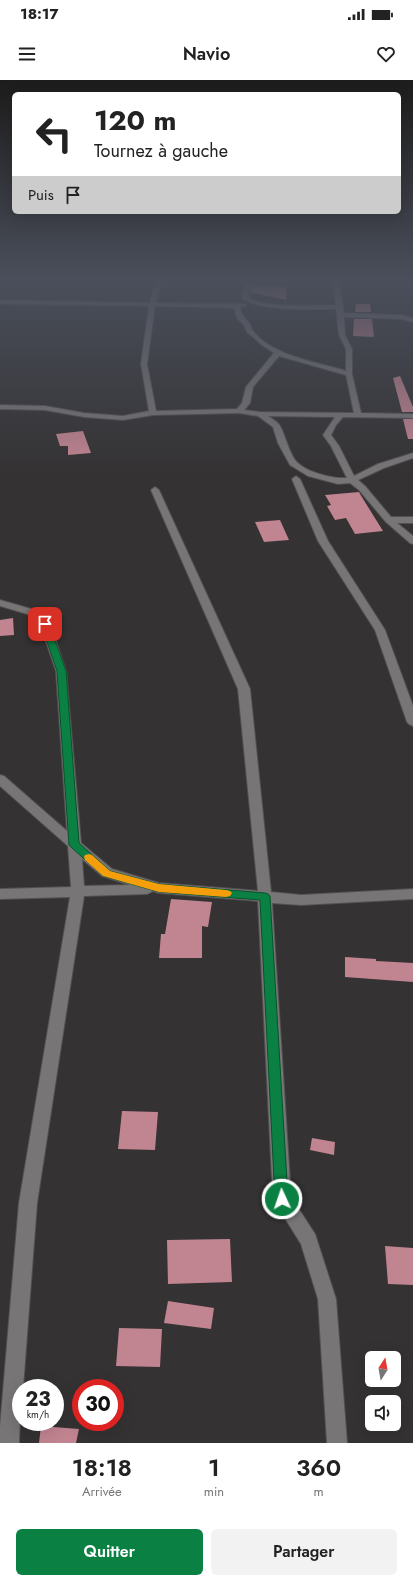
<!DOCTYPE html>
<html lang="fr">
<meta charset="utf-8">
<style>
body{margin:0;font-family:Jost,sans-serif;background:#f2f2f2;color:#222;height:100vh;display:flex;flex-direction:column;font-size:15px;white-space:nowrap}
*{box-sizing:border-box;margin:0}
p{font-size:13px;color:#767676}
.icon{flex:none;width:22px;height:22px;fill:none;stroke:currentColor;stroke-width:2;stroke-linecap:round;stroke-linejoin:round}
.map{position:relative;height:1363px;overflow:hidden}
.side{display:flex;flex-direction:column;background:#fff;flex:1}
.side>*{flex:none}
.guide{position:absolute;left:12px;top:12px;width:389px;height:122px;border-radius:6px;box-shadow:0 4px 16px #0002;background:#fff;color:#222;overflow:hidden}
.needle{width:26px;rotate:11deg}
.fabs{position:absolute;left:365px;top:1271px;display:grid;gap:8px}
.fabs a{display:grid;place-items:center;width:36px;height:36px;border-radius:6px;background:#fff;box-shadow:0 4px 16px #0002;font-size:20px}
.speed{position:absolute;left:12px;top:1299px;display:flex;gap:8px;font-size:20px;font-weight:700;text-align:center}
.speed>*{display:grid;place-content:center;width:52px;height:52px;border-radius:50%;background:#fff;box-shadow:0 4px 16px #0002;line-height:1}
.speed small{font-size:10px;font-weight:400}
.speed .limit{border:6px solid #d22;background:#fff;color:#111}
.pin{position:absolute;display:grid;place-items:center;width:34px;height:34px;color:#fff;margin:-17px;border-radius:8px;box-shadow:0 2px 6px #0006}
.me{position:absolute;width:44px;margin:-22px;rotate:357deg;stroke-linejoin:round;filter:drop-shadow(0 0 3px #0008)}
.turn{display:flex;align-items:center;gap:14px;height:84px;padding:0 16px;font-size:18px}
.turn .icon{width:52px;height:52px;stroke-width:2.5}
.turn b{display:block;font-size:28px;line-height:34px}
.then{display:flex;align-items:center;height:38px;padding:0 16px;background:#0003;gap:8px;font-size:15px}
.eta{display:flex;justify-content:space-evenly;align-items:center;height:68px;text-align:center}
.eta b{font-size:24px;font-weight:600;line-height:28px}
.cta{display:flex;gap:8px;margin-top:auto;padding:8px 16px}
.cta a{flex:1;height:46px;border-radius:6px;background:#0b8043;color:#fff;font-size:16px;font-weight:600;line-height:46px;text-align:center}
.cta a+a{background:#f2f2f2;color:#222}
.status{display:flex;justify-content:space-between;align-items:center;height:28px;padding:0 20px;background:#fff;direction:ltr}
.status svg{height:11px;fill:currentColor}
header{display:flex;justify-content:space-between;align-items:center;height:52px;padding:0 16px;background:#fff;font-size:18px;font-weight:600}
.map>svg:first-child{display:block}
.building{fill:#c18491}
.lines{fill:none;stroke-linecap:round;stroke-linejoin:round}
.minor-casing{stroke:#525051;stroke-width:2}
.minor{fill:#787577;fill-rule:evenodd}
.route{fill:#0b8043;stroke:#07532c}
.slow{fill:#f59e0b}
</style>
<div class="status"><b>18:17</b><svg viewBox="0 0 49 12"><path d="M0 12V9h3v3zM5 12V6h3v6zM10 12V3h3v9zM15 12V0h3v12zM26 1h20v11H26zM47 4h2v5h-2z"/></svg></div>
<header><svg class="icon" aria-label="menu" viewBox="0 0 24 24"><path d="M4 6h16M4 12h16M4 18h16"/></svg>Navio<svg class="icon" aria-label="heart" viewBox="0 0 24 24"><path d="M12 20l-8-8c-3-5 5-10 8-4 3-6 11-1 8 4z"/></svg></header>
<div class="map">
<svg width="413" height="1363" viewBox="0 0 413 1363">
<rect width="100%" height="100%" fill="#343233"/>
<path class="building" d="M252,205L286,206V220L250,212Z
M356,224H370L371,232H355Z
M354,239H372L374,257L353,256Z
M400,296L413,327V332H402L393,298Z
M403,339H413V359H408Z
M83,351L91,373L68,375V366H60L56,354Z
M359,412L360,414L383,451L355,454L346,438L335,440L327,426L331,425L325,415Z
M280,440L289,460L264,462L255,442Z
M13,538L14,555L0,556V540Z
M171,819L212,822L208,847L202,846V878H159L161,854H165Z
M345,877L376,879V881L413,883V902L345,897Z
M122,1031L158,1032L155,1070L118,1069Z
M312,1058L335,1062L334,1075L310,1070Z
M230,1159L232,1202L168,1204L167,1160Z
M385,1166L413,1168V1205L388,1204Z
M168,1221L214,1228L211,1249L164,1243Z
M119,1248L162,1249L160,1287L116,1286Z
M41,1346L79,1349L76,1363H39Z"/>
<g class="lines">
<g class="minor-casing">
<path id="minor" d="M155,202H161L156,223L246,224V226L240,227C242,236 244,236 249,243C251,245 251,249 253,251C272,276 317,282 346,291V269L339,255L336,229C315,229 257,232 242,218L245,202H251L248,217C265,229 314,225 336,225L333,202H339L344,233L401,235L413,238V242L401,239L344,237L345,255L352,269V294L361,333L413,334V338L343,337L336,345L331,355L339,366L354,396L378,384L413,373V378L384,388L358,400L365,406L391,437H413V443H397L413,456V464L410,463L386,442L359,410L350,403L338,404L308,396L290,385L278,363L273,347L258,336L239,333L153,335L123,340L84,337L45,330L0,329V325L45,326L84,333L123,336L149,331L141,284L149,226L0,224V220L150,223ZM155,226L234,228L237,238L244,245L247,252L262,265L274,273L246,307L242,323L237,329L156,331L147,284ZM279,276L346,295L354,333L260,332L244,330L250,323L253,307ZM268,336L335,337L323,355L331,366L347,398C333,399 304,392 295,380C288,370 286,357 280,346C278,342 272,339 268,336Z
M296,396L300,399L328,461L385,550L413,626V646L409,644L407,642L375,550L318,461L292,399Z
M155,407L159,410L250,609L271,812L301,815L413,809V819L301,825L272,823L291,1117L315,1154L336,1219L347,1363H327L318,1219L301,1164L273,1119L258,821L159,813L153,811L147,814L84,816L37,1123L23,1308H21L19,1363H0V1347L19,1123L70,817L0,819V809L71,807L68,766L0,706V695L4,696L67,751L56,591L40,544L34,536L0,526V520L42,532L50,544L66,591L81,763L112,789L159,803L258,811L238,609L151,410ZM82,779L102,796L130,805L84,806Z"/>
</g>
<use href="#minor" class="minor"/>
</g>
<linearGradient id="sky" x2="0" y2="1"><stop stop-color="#1d1c1c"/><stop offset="0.51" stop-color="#4a4f5b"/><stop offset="1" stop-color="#4a4f5b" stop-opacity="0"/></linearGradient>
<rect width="413" height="393" fill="url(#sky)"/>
<path class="route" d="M42,542H45L49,544L66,591L79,763L110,791L159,804L265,813L268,814L270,816L288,1119L286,1123L282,1125L277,1123L275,1119L260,820L159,812L103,796L71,767L69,765L57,591L41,544Z"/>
<path class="slow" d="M89,774L92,775L110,791L159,804L226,810L230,811L232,813L230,816L226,817L159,812L103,796L85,780L84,777L85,775Z"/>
</svg>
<div class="fabs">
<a><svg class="needle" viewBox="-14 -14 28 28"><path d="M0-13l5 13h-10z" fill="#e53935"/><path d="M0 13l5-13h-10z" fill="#767676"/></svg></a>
<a><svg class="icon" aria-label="sound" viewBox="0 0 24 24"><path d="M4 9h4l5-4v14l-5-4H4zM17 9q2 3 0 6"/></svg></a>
</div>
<div class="speed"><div>23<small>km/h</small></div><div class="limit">30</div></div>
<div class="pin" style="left:45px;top:544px;background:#d93025"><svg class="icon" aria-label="arrive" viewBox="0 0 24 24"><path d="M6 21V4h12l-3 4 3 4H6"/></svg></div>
<svg class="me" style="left:282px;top:1119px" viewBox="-20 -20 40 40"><circle r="17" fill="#0b8043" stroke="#fff" stroke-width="3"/><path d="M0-11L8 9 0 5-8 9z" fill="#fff"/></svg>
<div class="guide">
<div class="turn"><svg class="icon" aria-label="left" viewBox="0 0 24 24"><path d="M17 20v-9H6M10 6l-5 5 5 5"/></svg><div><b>120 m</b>Tournez à gauche</div></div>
<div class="then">Puis<svg class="icon" aria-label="arrive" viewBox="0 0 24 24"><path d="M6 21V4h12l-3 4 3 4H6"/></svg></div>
</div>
</div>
<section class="side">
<div class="eta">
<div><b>18:18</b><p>Arrivée</p></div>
<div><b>1</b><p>min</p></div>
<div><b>360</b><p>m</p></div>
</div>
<div class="cta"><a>Quitter</a><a>Partager</a></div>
</section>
